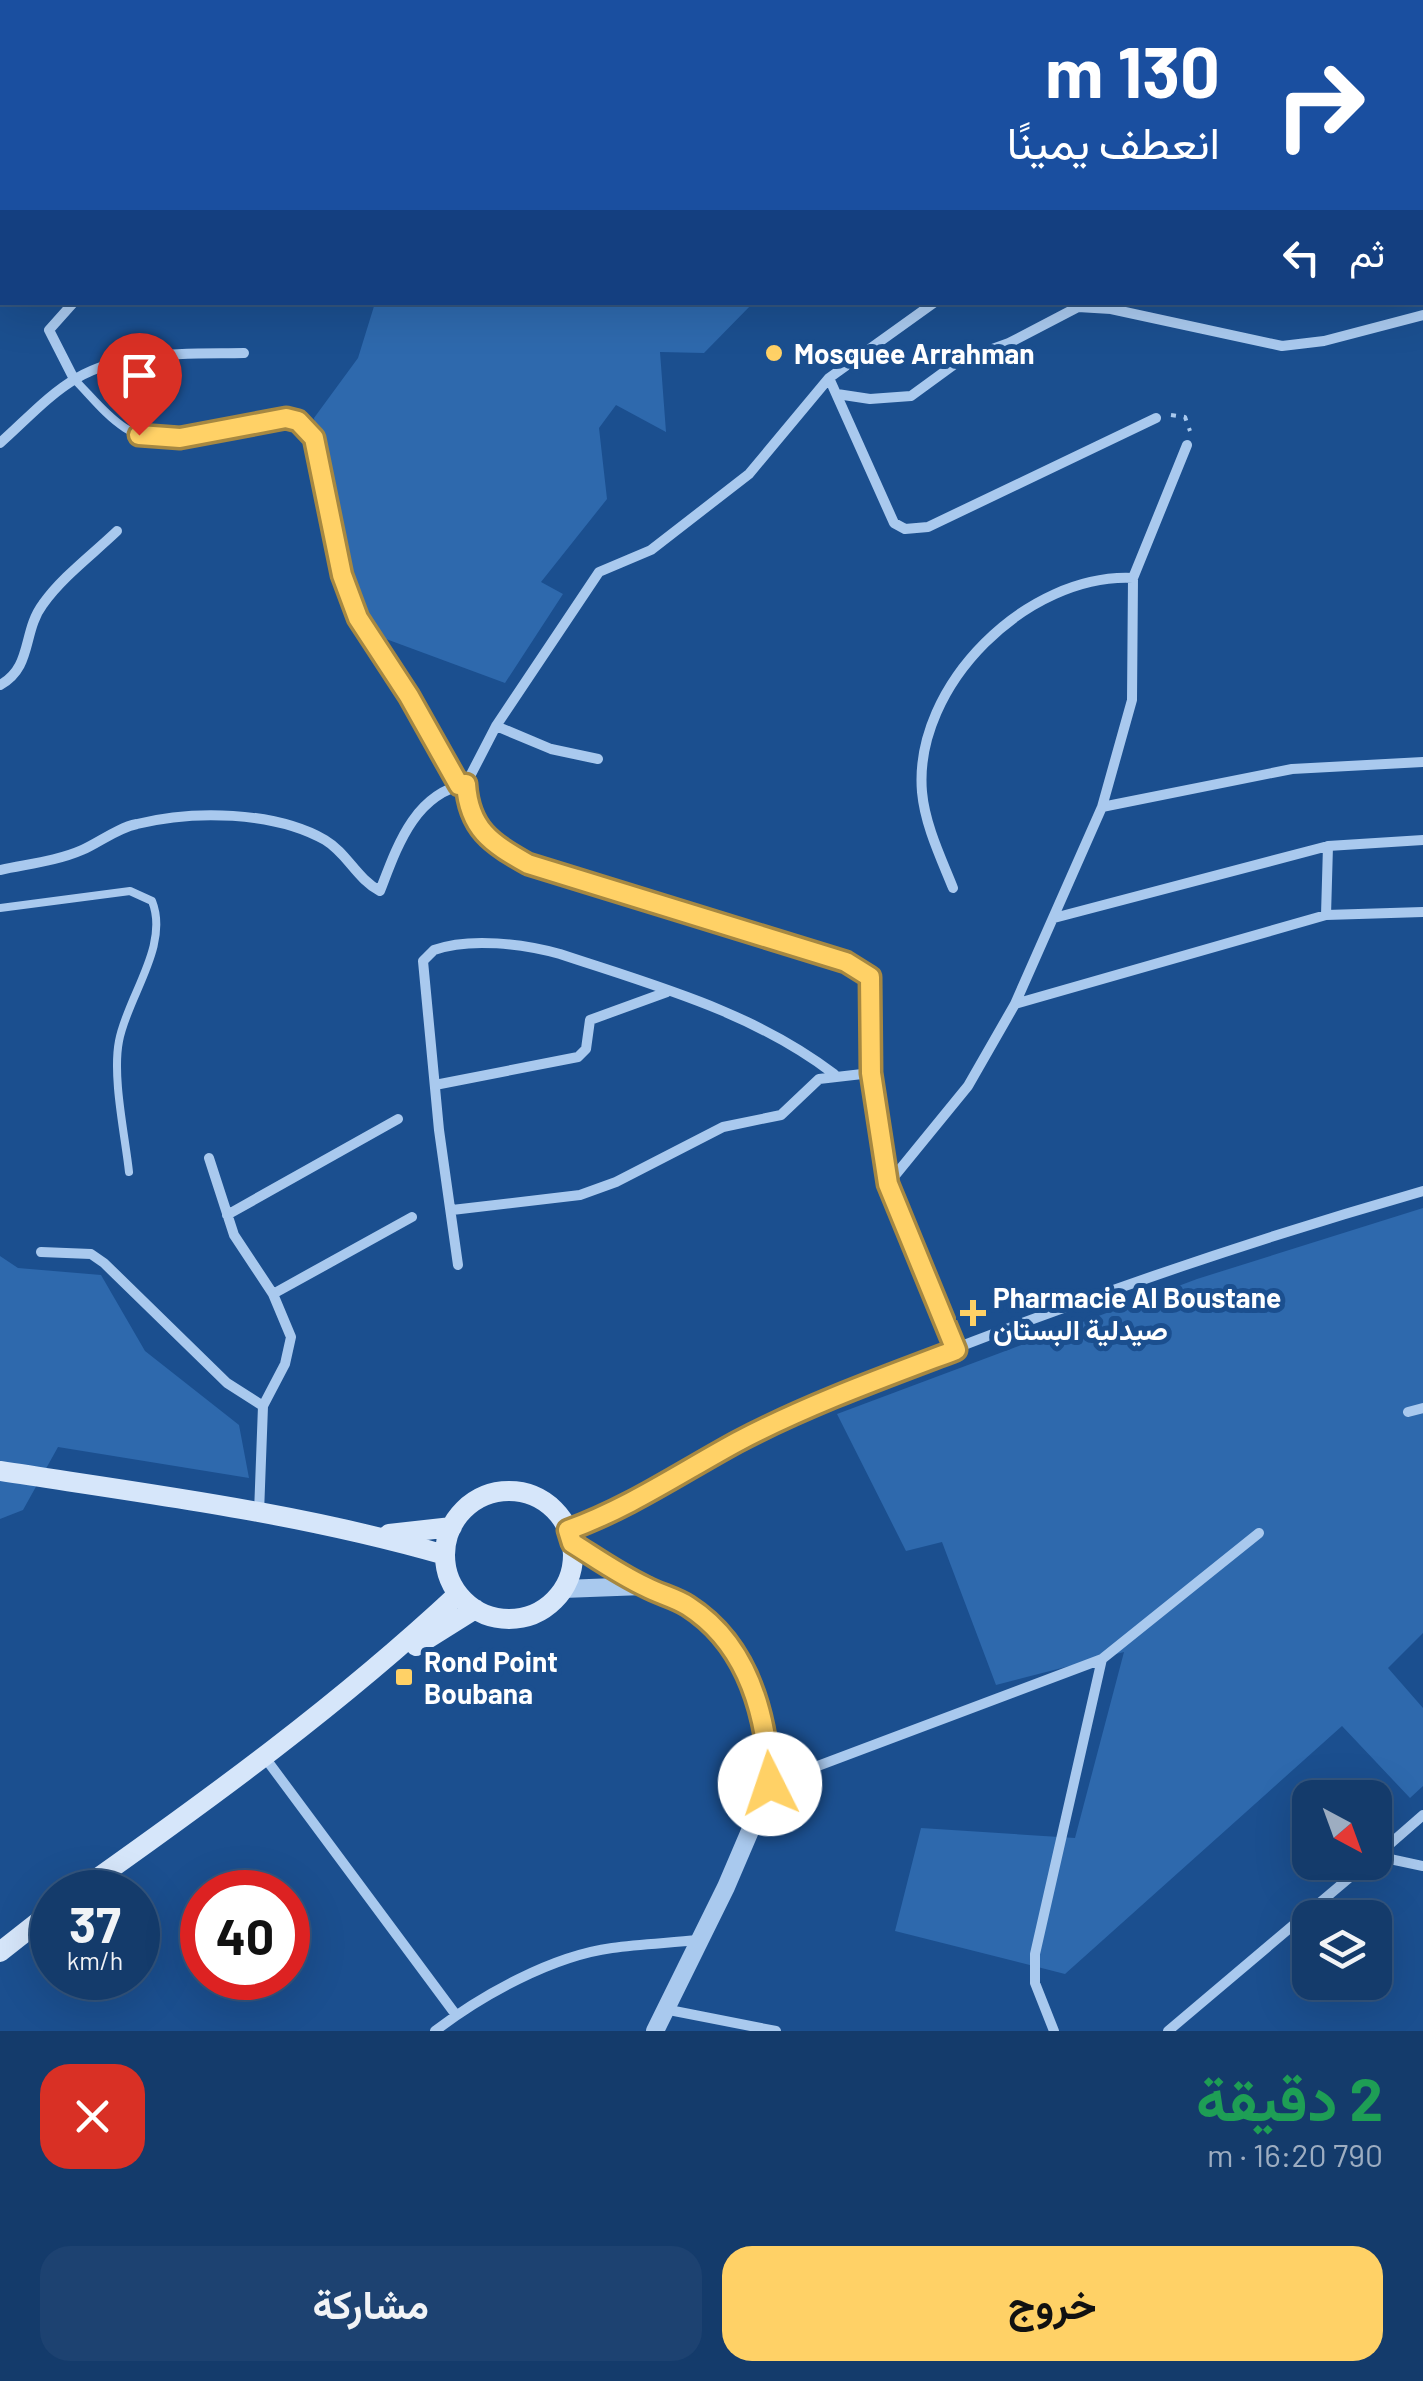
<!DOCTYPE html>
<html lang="ar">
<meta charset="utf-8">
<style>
body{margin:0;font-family:Barlow,Vazirmatn,sans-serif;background:#1d4271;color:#f1f3f6;direction:rtl;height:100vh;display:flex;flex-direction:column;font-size:38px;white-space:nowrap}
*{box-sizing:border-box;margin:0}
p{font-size:32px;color:#9dadc1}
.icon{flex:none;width:55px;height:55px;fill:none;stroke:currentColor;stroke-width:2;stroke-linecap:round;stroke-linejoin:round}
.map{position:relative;height:2031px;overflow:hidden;direction:ltr}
.drawer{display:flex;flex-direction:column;background:#143b6b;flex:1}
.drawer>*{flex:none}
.top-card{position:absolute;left:0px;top:0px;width:1425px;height:305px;box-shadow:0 10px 40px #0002,0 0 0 2px #33557e;direction:rtl;background:#1a4fa0;color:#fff;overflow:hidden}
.needle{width:65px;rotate:139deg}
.buttons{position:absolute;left:1292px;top:1780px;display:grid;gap:20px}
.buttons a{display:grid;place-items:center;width:100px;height:100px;border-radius:20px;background:#143b6b;box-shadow:0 10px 40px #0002,0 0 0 2px #33557e;font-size:50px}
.speed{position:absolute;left:30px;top:1870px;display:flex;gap:20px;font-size:50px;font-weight:700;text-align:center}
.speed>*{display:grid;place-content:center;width:130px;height:130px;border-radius:50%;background:#143b6b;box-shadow:0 10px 40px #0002,0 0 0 2px #33557e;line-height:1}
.speed small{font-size:25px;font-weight:400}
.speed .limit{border:15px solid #d22;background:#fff;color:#111}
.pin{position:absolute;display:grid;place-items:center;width:85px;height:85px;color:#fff;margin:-102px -42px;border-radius:50% 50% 50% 0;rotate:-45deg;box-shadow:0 0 10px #0007}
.pin .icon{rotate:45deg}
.me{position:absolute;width:110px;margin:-55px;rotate:356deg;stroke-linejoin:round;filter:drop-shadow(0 0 8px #0008)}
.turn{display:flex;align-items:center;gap:35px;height:210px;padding:0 40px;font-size:45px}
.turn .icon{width:130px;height:130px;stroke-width:2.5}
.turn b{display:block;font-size:70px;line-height:85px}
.then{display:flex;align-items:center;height:95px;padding:0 40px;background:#0003;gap:20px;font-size:38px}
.round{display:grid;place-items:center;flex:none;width:105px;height:105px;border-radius:30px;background:#1d4271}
.overview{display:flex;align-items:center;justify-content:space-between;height:170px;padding:0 40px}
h1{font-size:60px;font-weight:700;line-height:75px;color:#1e9e55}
.action{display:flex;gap:20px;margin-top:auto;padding:20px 40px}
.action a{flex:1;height:115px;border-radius:30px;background:#ffd166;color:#111;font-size:40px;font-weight:700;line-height:115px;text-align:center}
.action a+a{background:#1d4271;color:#f1f3f6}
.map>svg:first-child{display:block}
.green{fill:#2e69ad}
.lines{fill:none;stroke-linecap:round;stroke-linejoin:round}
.path{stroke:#a9c9ee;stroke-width:4;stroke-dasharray:5 8;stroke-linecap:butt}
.service{stroke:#a9c9ee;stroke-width:8}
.minor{stroke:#a9c9ee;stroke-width:10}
.tertiary{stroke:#a9c9ee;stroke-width:18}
.secondary{stroke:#d6e6fa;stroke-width:20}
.route-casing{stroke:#a68842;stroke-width:25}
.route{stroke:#ffd166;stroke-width:18}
.poi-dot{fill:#ffd166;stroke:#1b4f8f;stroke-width:4}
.labels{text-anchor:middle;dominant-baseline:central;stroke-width:10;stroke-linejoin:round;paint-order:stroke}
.poi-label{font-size:28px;font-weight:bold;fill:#fff;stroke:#1b4f8f;text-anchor:start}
</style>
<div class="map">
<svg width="1423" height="2031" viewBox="0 0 1423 2031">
<rect width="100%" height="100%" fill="#1b4f8f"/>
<path class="green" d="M201,0H1274L1269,2Z
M375,303H753L704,353L660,352L666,432L616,405L599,428L607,499L541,582L563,594L505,683L386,639L347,586L314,418L358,358Z
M1423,1208V1633L1388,1668L1423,1708V1786L1410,1798L1342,1726L1065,1974L895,1931L921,1828L1075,1838L1124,1652L996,1685L942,1542L906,1551L837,1414L1197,1279Z
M0,1256L18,1268L101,1275L145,1351L239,1425L249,1478L58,1447L23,1510L0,1519Z"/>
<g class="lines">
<path class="path" d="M1171,415L1185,417L1190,431"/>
<path class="service" d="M74,379C90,395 106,416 125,428C167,455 242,426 287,417L298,421L314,438L342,575L358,618L409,696L459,785
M0,908L130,891L152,901C170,946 127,997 119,1041C112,1077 125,1135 129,1172"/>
<path class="minor" d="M1268,2L1270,0
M0,186L2,187
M935,302L829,378L749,474L651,550L599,572L496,726L466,784L468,810L494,844L528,864L846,962L870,977L871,1073L888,1184L956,1350
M829,378L894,523L905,529L928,527L1156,418
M74,379L49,330L74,302
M837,394L870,399L911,396L959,361L1009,343L1078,307L1111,309L1282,346L1324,341L1423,315
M0,443C24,422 49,394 77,378C125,350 190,354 244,353
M0,685C33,667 22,632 43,604C62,577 93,554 117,531
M496,726L551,749L598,759
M1102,807L1292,769L1423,762
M0,870C27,864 57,861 82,850C100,842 117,828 137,824C193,810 274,811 325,840C347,853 357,879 380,891C397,847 414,794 466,784
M953,888C941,858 925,825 922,792C913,685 1028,573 1133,578
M1326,915L1328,846
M1054,918L1328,846L1423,840
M1015,1004L1326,915L1423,912
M435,1085L578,1057L586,1049L590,1020L667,992
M209,1158L234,1235L273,1294L291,1337L285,1364L263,1406L259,1513
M888,1184L968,1086L1015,1004L1102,807L1132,700L1133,578L1187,445
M452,1210L580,1195L616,1182L723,1127L781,1115L819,1079L871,1073
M227,1215L398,1119
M41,1252L91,1254L104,1263L227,1383L263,1406
M458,1265L439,1130L423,961L434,950C470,937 524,944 560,954C656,986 753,1012 834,1074
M273,1294L412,1217
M1408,1412L1423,1408
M568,1530C662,1497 741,1435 833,1397C1025,1318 1224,1248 1423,1191
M266,1759L456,2015
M770,1784L1102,1659L1259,1533
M1376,1856L1423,1866
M1375,1857L1423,1815
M664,2009L776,2031
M435,2031C482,1995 552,1956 612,1948C640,1944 669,1943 698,1940
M1054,2031L1035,1983V1954L1102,1659
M1168,2031L1368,1862"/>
<path class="tertiary" d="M572,1543L643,1586L689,1607L718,1633L749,1679L768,1740L770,1784L726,1887L655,2031
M563,1589L643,1586"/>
<path class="secondary" d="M0,1471C149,1494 300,1513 445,1555
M445 1555a64 64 0 1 1 128 0a64 64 0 1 1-128 0Z
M389,1534L452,1527
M416,1646L475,1609
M78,1892C211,1798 339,1705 458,1594
M0,1952L52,1911"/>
</g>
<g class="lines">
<g class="route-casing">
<path id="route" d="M139,435L180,438L286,418L298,421L314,438L342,575L358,618L409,696L459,785L466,784C469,829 491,843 528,864L846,962L870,977L871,1073L888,1184L956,1350C882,1378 807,1405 737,1442C680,1473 629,1508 568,1530L572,1543C596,1558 620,1575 646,1587C659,1594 676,1598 688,1606C749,1645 767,1718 770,1784"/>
</g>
<use href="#route" class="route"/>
</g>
<g class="poi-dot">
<circle cx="774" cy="353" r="10"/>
<path d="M968 1298h10v10h10v10h-10v10h-10v-10h-10v-10h10z"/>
<rect x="394" y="1667" width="20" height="20" rx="5"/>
</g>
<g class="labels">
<g class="poi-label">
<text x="794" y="353">Mosquee Arrahman</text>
<text x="993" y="1297">Pharmacie Al Boustane<tspan x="993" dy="32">صيدلية البستان</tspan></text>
<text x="424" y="1661">Rond Point<tspan x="424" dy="32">Boubana</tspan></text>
</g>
</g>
</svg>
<div class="buttons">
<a><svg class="needle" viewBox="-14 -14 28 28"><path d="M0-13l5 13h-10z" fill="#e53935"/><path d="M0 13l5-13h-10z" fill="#9dadc1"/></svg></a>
<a><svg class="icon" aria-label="layers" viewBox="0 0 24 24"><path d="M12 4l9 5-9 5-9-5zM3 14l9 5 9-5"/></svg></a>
</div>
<div class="speed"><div>37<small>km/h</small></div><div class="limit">40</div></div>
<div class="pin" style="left:139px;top:435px;background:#d93025"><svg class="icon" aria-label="arrive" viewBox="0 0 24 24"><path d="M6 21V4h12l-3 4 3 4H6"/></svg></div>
<svg class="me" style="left:770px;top:1784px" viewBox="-20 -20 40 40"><circle r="19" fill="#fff"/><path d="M0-13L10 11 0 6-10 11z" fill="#ffd166"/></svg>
<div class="top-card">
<div class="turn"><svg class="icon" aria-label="right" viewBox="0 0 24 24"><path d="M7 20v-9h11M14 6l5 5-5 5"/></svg><div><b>130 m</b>انعطف يمينًا</div></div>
<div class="then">ثم<svg class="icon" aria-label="left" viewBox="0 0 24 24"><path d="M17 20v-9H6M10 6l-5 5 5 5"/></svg></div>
</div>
</div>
<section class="drawer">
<div class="overview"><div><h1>2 دقيقة</h1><p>790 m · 16:20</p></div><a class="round" style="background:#d93025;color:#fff"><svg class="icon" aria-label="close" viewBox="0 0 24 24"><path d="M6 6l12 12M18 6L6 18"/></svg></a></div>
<div class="action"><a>خروج</a><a>مشاركة</a></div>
</section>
